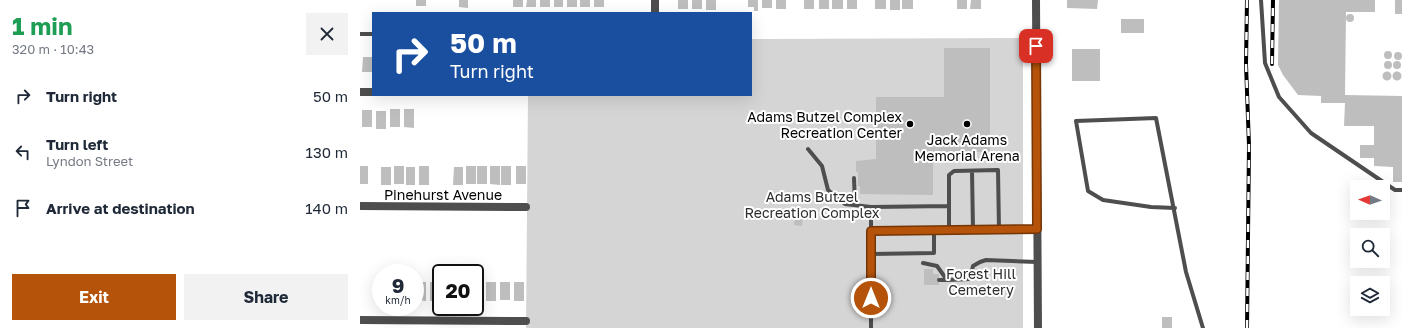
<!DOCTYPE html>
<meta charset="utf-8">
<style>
body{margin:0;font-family:"Golos Text",sans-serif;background:#f2f2f3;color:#1f2937;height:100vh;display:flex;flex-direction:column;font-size:15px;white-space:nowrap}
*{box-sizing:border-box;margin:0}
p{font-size:13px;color:#747a83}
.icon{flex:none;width:22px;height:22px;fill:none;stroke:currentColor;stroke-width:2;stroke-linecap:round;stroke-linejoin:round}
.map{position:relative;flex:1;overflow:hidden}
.panel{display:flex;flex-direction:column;background:#fff;width:360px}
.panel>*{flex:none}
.banner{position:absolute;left:12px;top:12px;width:380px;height:84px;border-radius:0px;box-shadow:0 4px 16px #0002;background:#1a4fa0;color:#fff;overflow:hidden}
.needle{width:26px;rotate:272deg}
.fabs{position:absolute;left:990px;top:180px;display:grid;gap:8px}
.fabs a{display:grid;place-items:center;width:40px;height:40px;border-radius:0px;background:#fff;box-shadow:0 4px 16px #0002;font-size:20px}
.speed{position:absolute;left:12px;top:264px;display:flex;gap:8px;font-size:20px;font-weight:700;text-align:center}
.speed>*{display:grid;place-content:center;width:52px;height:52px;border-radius:50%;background:#fff;box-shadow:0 4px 16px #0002;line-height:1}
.speed small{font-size:10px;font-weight:400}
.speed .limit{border:2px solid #111;border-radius:6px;background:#fff;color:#111}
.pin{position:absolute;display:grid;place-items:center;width:34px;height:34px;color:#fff;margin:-17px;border-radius:8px;box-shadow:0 2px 6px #0006}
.me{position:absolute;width:44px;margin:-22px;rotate:0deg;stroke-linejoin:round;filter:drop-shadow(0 0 3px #0008)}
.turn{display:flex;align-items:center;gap:14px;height:84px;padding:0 12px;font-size:18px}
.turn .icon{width:52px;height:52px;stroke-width:2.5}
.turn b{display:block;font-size:28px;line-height:34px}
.round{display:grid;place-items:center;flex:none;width:42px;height:42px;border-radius:0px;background:#f2f2f3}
.overview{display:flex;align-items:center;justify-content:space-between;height:68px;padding:0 12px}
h1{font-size:24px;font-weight:700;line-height:30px;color:#1e9e55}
.button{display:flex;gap:8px;margin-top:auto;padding:8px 12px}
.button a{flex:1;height:46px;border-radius:0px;background:#b45309;color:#fff;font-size:16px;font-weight:700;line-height:46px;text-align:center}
.button a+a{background:#f2f2f3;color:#1f2937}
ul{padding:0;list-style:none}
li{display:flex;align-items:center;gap:12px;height:56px;padding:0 12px}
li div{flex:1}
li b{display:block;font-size:15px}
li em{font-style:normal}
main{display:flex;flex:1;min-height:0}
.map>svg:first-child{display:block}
.green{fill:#d5d5d5}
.building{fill:#bebebe}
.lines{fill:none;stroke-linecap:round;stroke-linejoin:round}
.service{stroke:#4e4e4e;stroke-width:4}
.minor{stroke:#4e4e4e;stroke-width:8}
.tertiary{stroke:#4e4e4e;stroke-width:8}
.rail-casing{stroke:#000;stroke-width:4}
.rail{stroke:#fff;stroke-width:2.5;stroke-dasharray:8;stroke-linecap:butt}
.route-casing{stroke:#753606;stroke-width:10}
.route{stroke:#b45309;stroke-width:7}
.poi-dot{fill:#000;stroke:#fff;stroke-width:1.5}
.labels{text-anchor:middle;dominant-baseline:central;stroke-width:4;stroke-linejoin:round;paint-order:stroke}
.poi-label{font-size:14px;fill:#000;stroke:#fff;text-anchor:end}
.street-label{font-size:14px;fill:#000;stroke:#fff}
.park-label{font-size:14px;fill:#2c2c2c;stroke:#fff}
</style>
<main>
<section class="panel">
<div class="overview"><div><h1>1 min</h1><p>320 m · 10:43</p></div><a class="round"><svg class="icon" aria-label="close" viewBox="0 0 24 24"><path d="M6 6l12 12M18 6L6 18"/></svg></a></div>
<ul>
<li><svg class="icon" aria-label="right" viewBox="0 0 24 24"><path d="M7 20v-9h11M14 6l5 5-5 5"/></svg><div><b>Turn right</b></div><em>50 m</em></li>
<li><svg class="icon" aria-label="left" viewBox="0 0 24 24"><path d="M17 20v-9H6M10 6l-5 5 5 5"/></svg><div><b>Turn left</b><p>Lyndon Street</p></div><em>130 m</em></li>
<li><svg class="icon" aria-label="arrive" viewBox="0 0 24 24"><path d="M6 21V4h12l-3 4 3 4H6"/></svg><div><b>Arrive at destination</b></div><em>140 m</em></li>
</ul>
<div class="button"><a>Exit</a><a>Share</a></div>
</section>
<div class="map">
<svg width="1042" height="328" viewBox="0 0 1042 328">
<rect width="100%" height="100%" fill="#fff"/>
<path class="green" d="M663,38V328H166L168,95H391V39Z"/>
<path class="building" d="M56,0H66V6H56Z
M99,0H108V8L99,7Z
M153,0H163V7H153Z
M167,0H176V7H166Z
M180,0H190V7H180Z
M194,0H203V7H194Z
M207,0H217V7H207Z
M220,0H230V7H220Z
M234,0H244V7H234Z
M318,0H328V9H318Z
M332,0H342V9H332Z
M346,0H356V10H346Z
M388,0H398V11H394V7H388Z
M402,0H412V8H402Z
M416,0H426V9H416Z
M444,0H454V9H444Z
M459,0H469V9H459Z
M472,0H483V9H472Z
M487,0H497V9H487Z
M515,0H526V9H515Z
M530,0H540V10H530Z
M542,0H553V9H542Z
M597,0H607V9H597Z
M611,0H621V9H610Z
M707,0H738L737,9L707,8Z
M919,0H1015V12H986L985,95L1042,96V182H1033V167L1014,166V158H1000V145H1014V126H984L985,103H961V96L938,95L923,75L918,65Z
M1035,0H1042V14H1035Z
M986 18a4 4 0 1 1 8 0a4 4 0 1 1-8 0Z
M761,19H784V33H761Z
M584,48H630V152H573V195L500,194V186H498V172H496V161L516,159V97H584Z
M712,49H740V81H712Z
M1024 55a4 4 0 1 1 8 0a4 4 0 1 1-8 0Z
M1034 56a4 4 0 1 1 8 0a4 4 0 1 1-8 0Z
M3,57H12V72H2Z
M1024 65a4 4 0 1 1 8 0a4 4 0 1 1-8 0Z
M1033 65a4 4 0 1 1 8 0a4 4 0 1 1-8 0Z
M1022.5 76a4.5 4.5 0 1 1 9 0a4.5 4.5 0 1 1-9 0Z
M1032.5 76a4.5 4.5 0 1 1 9 0a4.5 4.5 0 1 1-9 0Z
M30,109H40V127H30Z
M44,109H54V128L44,127Z
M2,110H12V127H2Z
M16,111H26V129H16Z
M0,166H8V184H0Z
M34,166H44V184H34Z
M59,166H69V185H59Z
M106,166H116V184H106Z
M117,166H127V184H117Z
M130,166H140V185L130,184Z
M141,166H151V185H141Z
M156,166H166V184H156Z
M21,167H31V185H21Z
M46,167H55V185H46Z
M94,167H103V185H93Z
M435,215L443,216L442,226L434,225Z
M564,269H573V274H579V285H564Z
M57,282H66V301L56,300Z
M70,282H80V301H70Z
M115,282H122V301H115Z
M126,282H136V301H126Z
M140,282H150V300H140Z
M154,282H164V301H154Z
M802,317H812V328H802Z"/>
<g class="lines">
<path class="service" d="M901,0L905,63L919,97L951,133L1035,190H1042
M0,34H13
M448,149L462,166L468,190L485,204L511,207L589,206
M612,171L613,230
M494,178L495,205
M511,207V328
M815,208L791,207L743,200L728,191L716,121L796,118L826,272L843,328
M589,230V175L594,171L638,170L639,230
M511,231L677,229
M511,254L574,253V230
M563,263L577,266L587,280L610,279L613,266L620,262L626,260L677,262
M579,280H587"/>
<path class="minor" d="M295,13V0
M0,92H13
M0,206L166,207
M0,320L166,321"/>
<path class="tertiary" d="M676,0L678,328"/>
<g class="rail-casing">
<path id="rail" d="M912,64L913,0
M887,328L889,146L886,64L887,0"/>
</g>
<use href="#rail" class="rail"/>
</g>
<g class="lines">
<g class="route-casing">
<path id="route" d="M511,298V231L677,229L676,46"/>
</g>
<use href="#route" class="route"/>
</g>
<g class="poi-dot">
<circle cx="550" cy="124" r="4"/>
<circle cx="607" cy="124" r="4"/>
</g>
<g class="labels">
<g class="poi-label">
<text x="542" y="116">Adams Butzel Complex<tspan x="542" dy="16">Recreation Center</tspan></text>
<text x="607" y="139" text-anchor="middle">Jack Adams<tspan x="607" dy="16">Memorial Arena</tspan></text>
</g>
<g class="street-label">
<text x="83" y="194">Pinehurst Avenue</text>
</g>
<g class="park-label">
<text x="452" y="196">Adams Butzel<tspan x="452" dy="16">Recreation Complex</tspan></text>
<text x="621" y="273">Forest Hill<tspan x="621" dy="16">Cemetery</tspan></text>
</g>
</g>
</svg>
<div class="fabs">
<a><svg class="needle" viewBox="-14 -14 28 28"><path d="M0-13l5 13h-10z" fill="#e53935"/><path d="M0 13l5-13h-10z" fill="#747a83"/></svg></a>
<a><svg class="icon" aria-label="search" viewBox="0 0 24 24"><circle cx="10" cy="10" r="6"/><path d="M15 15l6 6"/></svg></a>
<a><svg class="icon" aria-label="layers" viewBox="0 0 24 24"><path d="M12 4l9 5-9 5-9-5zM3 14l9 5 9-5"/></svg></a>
</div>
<div class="speed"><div>9<small>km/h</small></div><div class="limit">20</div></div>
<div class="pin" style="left:676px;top:46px;background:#d93025"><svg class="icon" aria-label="arrive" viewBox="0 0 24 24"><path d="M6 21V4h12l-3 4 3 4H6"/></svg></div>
<svg class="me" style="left:511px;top:298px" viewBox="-20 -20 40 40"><circle r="17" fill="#b45309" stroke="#fff" stroke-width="3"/><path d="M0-11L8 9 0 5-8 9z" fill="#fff"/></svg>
<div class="banner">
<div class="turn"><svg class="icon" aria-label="right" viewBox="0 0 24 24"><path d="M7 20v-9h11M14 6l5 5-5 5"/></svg><div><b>50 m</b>Turn right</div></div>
</div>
</div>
</main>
